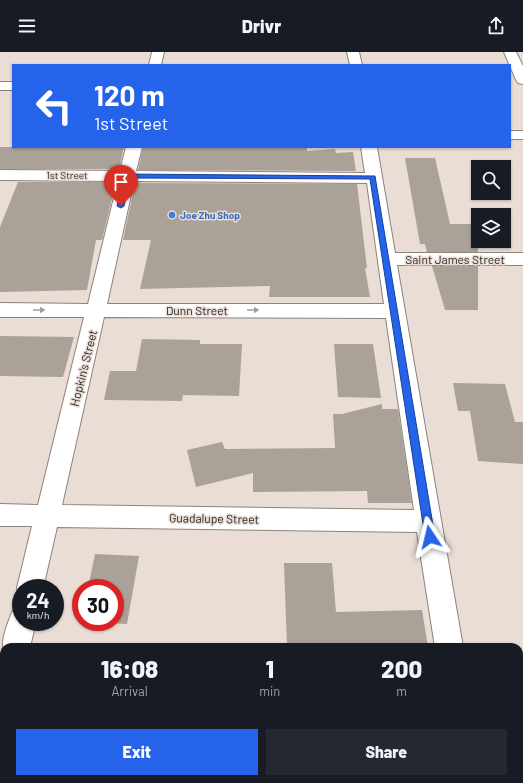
<!DOCTYPE html>
<style>
body{margin:0;font-family:Barlow,sans-serif;background:#242831;color:#f1f3f6;height:100vh;display:flex;flex-direction:column;font-size:15px;white-space:nowrap}
*{box-sizing:border-box;margin:0}
p{font-size:13px;color:#9ea1a6}
.icon{flex:none;width:22px;height:22px;fill:none;stroke:currentColor;stroke-width:2;stroke-linecap:round;stroke-linejoin:round}
.map{position:relative;flex:1;overflow:hidden}
.side{position:absolute;left:0px;top:591px;width:523px;height:140px;display:flex;flex-direction:column;background:#171b24;border-radius:12px 12px 0 0;box-shadow:0 1px 3px #0004}
.side>*{flex:none}
.banner{position:absolute;left:12px;top:12px;width:499px;height:84px;border-radius:0px;box-shadow:0 1px 3px #0004;background:#2563eb;color:#fff;overflow:hidden}
.buttons{position:absolute;left:471px;top:108px;display:grid;gap:8px}
.buttons a{display:grid;place-items:center;width:40px;height:40px;border-radius:0px;background:#171b24;box-shadow:0 1px 3px #0004;font-size:20px}
.speed{position:absolute;left:12px;top:527px;display:flex;gap:8px;font-size:20px;font-weight:700;text-align:center}
.speed>*{display:grid;place-content:center;width:52px;height:52px;border-radius:50%;background:#171b24;box-shadow:0 1px 3px #0004;line-height:1}
.speed small{font-size:10px;font-weight:400}
.speed .limit{border:6px solid #d22;background:#fff;color:#111}
.pin{position:absolute;display:grid;place-items:center;width:34px;height:34px;color:#fff;margin:-41px -17px;border-radius:50% 50% 50% 0;rotate:-45deg;box-shadow:0 0 4px #0007}
.pin .icon{rotate:45deg}
.me{position:absolute;width:44px;margin:-22px;rotate:350deg;stroke-linejoin:round;filter:drop-shadow(0 0 3px #0008)}
.turn{display:flex;align-items:center;gap:14px;height:84px;padding:0 16px;font-size:18px}
.turn .icon{width:52px;height:52px;stroke-width:2.5}
.turn b{display:block;font-size:28px;line-height:34px}
.eta{display:flex;justify-content:space-evenly;align-items:center;height:68px;text-align:center}
.eta b{font-size:24px;font-weight:800;line-height:28px}
.primary-button{display:flex;gap:8px;margin-top:auto;padding:8px 16px}
.primary-button a{flex:1;height:46px;border-radius:0px;background:#2563eb;color:#fff;font-size:16px;font-weight:800;line-height:46px;text-align:center}
.primary-button a+a{background:#242831;color:#f1f3f6}
header{display:flex;justify-content:space-between;align-items:center;height:52px;padding:0 16px;background:#171b24;font-size:18px;font-weight:800}
.map>svg:first-child{display:block}
.building{fill:#aaa198}
.lines{fill:none;stroke-linecap:round;stroke-linejoin:round}
.minor-casing{stroke:#8e827c;stroke-width:2}
.minor{fill:#fff;fill-rule:evenodd}
.oneway{fill:#a19f9e}
.route{fill:#2563eb;stroke:#184099}
.shop-dot{fill:#3f7fe0;stroke:#e9ddd6;stroke-width:1.5}
.labels{text-anchor:middle;dominant-baseline:central;stroke-width:3;stroke-linejoin:round;paint-order:stroke}
.far-street-label{font-size:10px;fill:#2e2927;stroke:#e9ddd6}
.far-shop-label{font-size:10px;font-weight:bold;fill:#366cbe;stroke:#e9ddd6;text-anchor:start}
.street-label{font-size:12px;fill:#2e2927;stroke:#e9ddd6}
</style>
<header><svg class="icon" aria-label="menu" viewBox="0 0 24 24"><path d="M4 6h16M4 12h16M4 18h16"/></svg>Drivr<svg class="icon" aria-label="share" viewBox="0 0 24 24"><path d="M12 15V3M7 8l5-5 5 5M5 13v7h14v-7"/></svg></header>
<div class="map">
<svg width="523" height="731" viewBox="0 0 523 731">
<rect width="100%" height="100%" fill="#e9ddd6"/>
<path class="building" d="M0,95H124L119,117H0Z
M143,95H307V99L335,97L336,101L353,100L356,119L138,118Z
M405,106H435L450,172H478V200H427L425,192H420Z
M18,130H116L102,188H96L87,238L0,240V175Z
M135,131L357,132L367,216H365L370,245H269L270,234L140,237L151,188H123Z
M432,214H478V258H445Z
M0,284L74,285L63,325L0,324Z
M142,287L200,288V292H242L239,344L183,343L182,349L104,348L110,319H136Z
M334,292H373L381,346L338,345Z
M453,331L505,332L515,370H523V412L478,409L470,359H458Z
M382,352V357H398L412,451H368L367,439L253,440V421L196,435L187,398L222,390L225,397L335,396L333,362H342Z
M95,502L139,504L127,572L85,570H115V536H88Z
M284,511H332L336,560L422,558L428,595H287Z"/>
<g class="lines">
<g class="minor-casing">
<path id="minor" d="M152,0H164L161,13H149Z
M347,0H359L362,13H350Z
M504,0H516L523,14V32L518,31L516,28Z
M0,30H13V38H0Z
M510,79H523V87H510Z
M126,95H142L136,119L365,121L361,95H377L395,201H523V213H397L463,595H435L417,480L57,475L43,536H21V545L17,536L32,474H0V452L38,453L84,265H0V251L88,252L118,129L0,128V118L120,119ZM134,129L367,131L384,252H107ZM104,265L386,266L414,458L62,453Z
M21,557V570H36L30,595H4V600C0,589 8,571 12,560Z
M4,632V677L0,679V634Z
M456,727H488L489,731H457Z"/>
</g>
<use href="#minor" class="minor"/>
</g>
<defs><path id="oneway-solid" d="M-6-.8H1V-3.2L6.5 0L1 3.2V.8H-6Z"/></defs>
<g class="oneway">
<use href="#oneway-solid" transform="translate(39 258)"/>
<use href="#oneway-solid" transform="translate(253 258)"/>
</g>
<path class="route" d="M125,122L375,124L435,485L434,488L430,490L427,488L425,485L370,127L130,126L124,154L121,156L117,154Z"/>
<circle class="shop-dot" cx="172" cy="163" r="4"/>
<g class="labels">
<g class="far-street-label">
<text x="67" y="123">1st Street</text>
</g>
<g class="far-shop-label">
<text x="180" y="163">Joe Zhu Shop</text>
</g>
<g class="street-label">
<text x="455" y="207">Saint James Street</text>
<text x="197" y="258">Dunn Street</text>
<text transform="translate(83 316) rotate(-76)">Hopkin's Street</text>
<text transform="translate(214 466) rotate(1)">Guadalupe Street</text>
</g>
</g>
</svg>
<div class="buttons">
<a><svg class="icon" aria-label="search" viewBox="0 0 24 24"><circle cx="10" cy="10" r="6"/><path d="M15 15l6 6"/></svg></a>
<a><svg class="icon" aria-label="layers" viewBox="0 0 24 24"><path d="M12 4l9 5-9 5-9-5zM3 14l9 5 9-5"/></svg></a>
</div>
<div class="speed"><div>24<small>km/h</small></div><div class="limit">30</div></div>
<div class="pin" style="left:121px;top:154px;background:#d93025"><svg class="icon" aria-label="arrive" viewBox="0 0 24 24"><path d="M6 21V4h12l-3 4 3 4H6"/></svg></div>
<svg class="me" style="left:430px;top:485px" viewBox="-20 -20 40 40"><path d="M0-17L14 15 0 8-14 15z" fill="#2563eb" stroke="#fff" stroke-width="4"/></svg>
<div class="banner">
<div class="turn"><svg class="icon" aria-label="left" viewBox="0 0 24 24"><path d="M17 20v-9H6M10 6l-5 5 5 5"/></svg><div><b>120 m</b>1st Street</div></div>
</div>
<section class="side">
<div class="eta">
<div><b>16:08</b><p>Arrival</p></div>
<div><b>1</b><p>min</p></div>
<div><b>200</b><p>m</p></div>
</div>
<div class="primary-button"><a>Exit</a><a>Share</a></div>
</section>
</div>
